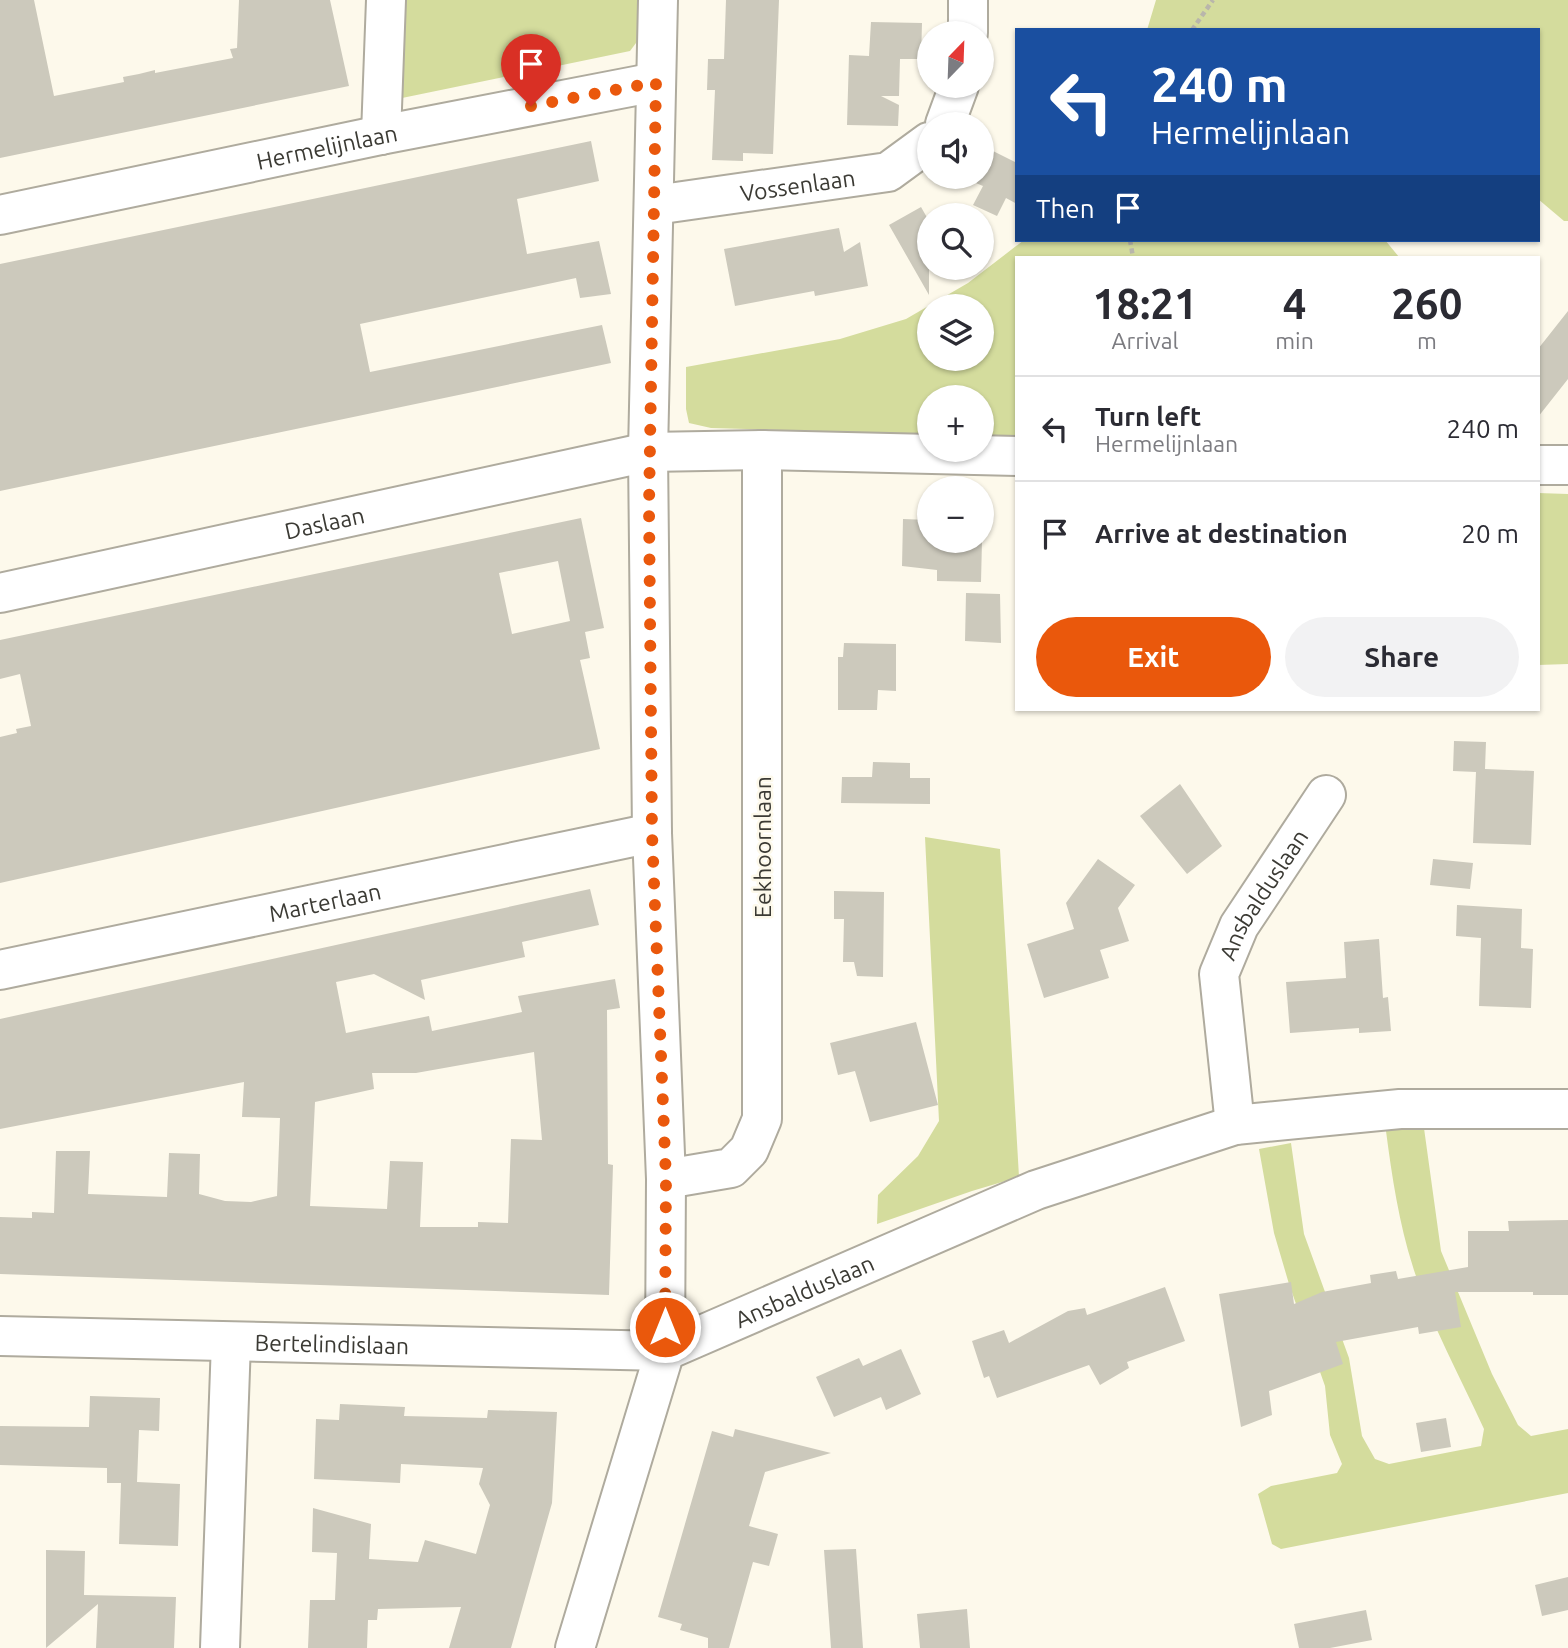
<!DOCTYPE html>
<meta charset="utf-8">
<style>
body{margin:0;font-family:Ubuntu,sans-serif;background:#f2f2f3;color:#2b2b33;height:100vh;display:flex;flex-direction:column;font-size:26px;white-space:nowrap}
*{box-sizing:border-box;margin:0}
p{font-size:23px;color:#7c7c81}
.icon{flex:none;width:38px;height:38px;fill:none;stroke:currentColor;stroke-width:2;stroke-linecap:round;stroke-linejoin:round}
.map{position:relative;flex:1;overflow:hidden}
.sheet{position:absolute;left:1015px;top:256px;width:525px;height:455px;display:flex;flex-direction:column;background:#fff;border-radius:0px;box-shadow:0 2px 5px #0004}
.sheet>*{flex:none}
.top-card{position:absolute;left:1015px;top:28px;width:525px;height:214px;border-radius:0px;box-shadow:0 2px 5px #0004;background:#1a4fa0;color:#fff;overflow:hidden}
.needle{width:46px;rotate:23deg}
.buttons{position:absolute;left:917px;top:21px;display:grid;gap:14px}
.buttons a{display:grid;place-items:center;width:77px;height:77px;border-radius:50%;background:#fff;box-shadow:0 2px 5px #0004;font-size:35px}
.pin{position:absolute;display:grid;place-items:center;width:60px;height:60px;color:#fff;margin:-72px -30px;border-radius:50% 50% 50% 0;rotate:-45deg;box-shadow:0 0 7px #0007}
.pin .icon{rotate:45deg}
.me{position:absolute;width:77px;margin:-38px;rotate:0deg;stroke-linejoin:round;filter:drop-shadow(0 0 5px #0008)}
.turn{display:flex;align-items:center;gap:24px;height:147px;padding:0 21px;font-size:32px}
.turn .icon{width:91px;height:91px;stroke-width:2.5}
.turn b{display:block;font-size:49px;line-height:60px}
.then{display:flex;align-items:center;height:66px;padding:0 21px;background:#0003;gap:14px;font-size:26px}
.eta{display:flex;justify-content:space-evenly;align-items:center;height:119px;text-align:center}
.eta b{font-size:42px;font-weight:600;line-height:49px}
.button{display:flex;gap:14px;margin-top:auto;padding:14px 21px}
.button a{flex:1;height:80px;border-radius:42px;background:#ea580c;color:#fff;font-size:28px;font-weight:600;line-height:80px;text-align:center}
.button a+a{background:#f2f2f3;color:#2b2b33}
ul{padding:0;list-style:none}
li{display:flex;align-items:center;gap:21px;height:105px;padding:0 21px;border-top:2px solid #e1e1e2}
li div{flex:1}
li b{display:block;font-size:26px}
li em{font-style:normal}
.map>svg:first-child{display:block}
.green{fill:#d4dc9d;fill-rule:evenodd}
.building{fill:#ccc9bc;fill-rule:evenodd}
.lines{fill:none;stroke-linecap:round;stroke-linejoin:round}
.minor-casing{stroke:#afab9e;stroke-width:42}
.path{stroke:#b9b6ab;stroke-width:4.5;stroke-dasharray:5 3.5;stroke-linecap:butt}
.minor{stroke:#fff;stroke-width:38}
.route{stroke:#ea580c;stroke-width:12;stroke-dasharray:0 21.6}
.labels{text-anchor:middle;dominant-baseline:central;stroke-width:5;stroke-linejoin:round;paint-order:stroke}
.street-label{font-size:23px;fill:#3b3a34;stroke:#fdf9eb}
</style>
<div class="map">
<svg width="1568" height="1648" viewBox="0 0 1568 1648">
<rect width="100%" height="100%" fill="#fdf9eb"/>
<path class="green" d="M402,0H645V31L630,51L402,98Z
M1156,0H1568V221H1564L1538,199V30H1147Z
M1024,240H1385L1399,257H1017V437L982,436V397H929V434L711,428L689,423L686,409V367L840,339L906,319L968,283ZM929,306H982V359H929Z
M1538,493L1568,494V664L1538,665Z
M925,837L1000,849L1019,1177L972,1191L877,1224L878,1195L918,1156L939,1121Z
M1423,1121L1441,1251L1492,1374L1518,1425L1531,1436L1568,1429V1493L1281,1549L1272,1544L1258,1494L1271,1486L1337,1473L1342,1464L1330,1435L1325,1386L1289,1284L1274,1233L1259,1149L1291,1143L1304,1234L1349,1358L1362,1436L1375,1459L1389,1464L1481,1446L1484,1429C1460,1376 1430,1323 1413,1267C1399,1223 1392,1177 1386,1131L1382,1127Z"/>
<path class="building" d="M0,0H34L54,96L124,82L123,77L139,74L155,70V73L233,58L230,49L237,48L239,0H330L349,86L0,158Z
M726,0H779L773,154L743,153V161L712,160L715,90H707L708,59H724Z
M871,22L922,23L921,59H900L899,96H881L899,105L898,126L847,125L849,55L869,56Z
M591,141L599,181L517,199L527,254L599,241L611,294L580,298L576,278L360,324L370,372L602,325L611,363L0,491V264Z
M987,148L1017,163V204L1006,198L997,216L973,205L983,186L971,181L973,177H982V159Z
M921,207L929,221V295L889,225Z
M839,228L844,252L860,242L868,286L815,296L814,291L735,306L724,249Z
M1568,311V379L1538,417V349Z
M581,518L604,628L585,632L590,658L580,660L600,749L0,883V737L17,733L16,729L31,726L20,674L0,679V640ZM558,561L570,621L512,634L499,573Z
M903,519L929,520V541H982L981,582L937,581V570L902,566Z
M966,593L1000,594L1001,643L965,641Z
M844,643L896,644V691L878,690L877,710H838V657H843Z
M1454,741L1486,742L1485,769L1534,771L1531,845L1473,843L1476,772L1453,771Z
M873,762L910,763V778H930V804L841,803L842,777H872Z
M1180,784L1222,846L1187,874L1140,816Z
M1098,859L1135,885L1118,908L1129,941L1100,950L1109,978L1044,998L1027,944L1074,929L1066,903Z
M1433,859L1473,863L1470,889L1430,885Z
M590,889L599,925L522,942L525,957L421,980L425,1000L374,974L336,982L346,1033L429,1016L432,1031L522,1012L518,996L615,979L620,1008L607,1010L608,1164L613,1165L609,1295L0,1274V1217L32,1218V1212L54,1213L56,1151H90L88,1194L167,1197L169,1153L200,1154L199,1194L225,1201L251,1202L277,1196L280,1118L242,1117L244,1082L0,1129V1019ZM534,1052L542,1140L511,1139L508,1223L478,1222V1227H420L423,1162L390,1161L387,1209L310,1206L315,1102L374,1089L372,1073H416Z
M834,891L884,892L883,977L857,976L854,962H843L844,919H834Z
M1457,905L1522,909L1521,948L1533,949L1531,1008L1479,1006L1481,938L1456,936Z
M1379,939L1383,998L1388,997L1391,1031L1359,1033V1028L1290,1033L1286,982L1346,978L1344,942Z
M916,1022L938,1105L870,1122L855,1071L838,1075L830,1043Z
M1568,1220V1295H1533V1292H1455L1461,1327L1419,1334L1418,1327L1336,1342L1343,1364L1269,1391L1272,1415L1241,1427L1219,1294L1291,1282L1294,1304L1322,1292L1371,1283L1370,1275L1396,1271L1398,1279L1468,1267V1231H1509L1508,1221Z
M1165,1287L1185,1341L1127,1362L1129,1368L1100,1385L1089,1365L997,1398L989,1376L984,1378L972,1341L1004,1330L1009,1343L1068,1311L1085,1308L1087,1315Z
M901,1349L921,1394L886,1410L881,1397L834,1417L816,1377L859,1358L863,1366Z
M90,1396L160,1398L159,1431L139,1430L137,1482L180,1484L178,1546L119,1544L121,1483H107V1468L0,1465V1426L89,1427Z
M340,1404L405,1407L404,1416L487,1418L488,1410L557,1412L552,1503L511,1648H449L461,1607L378,1609L377,1620H368L367,1648H308L310,1600H335L337,1553L312,1552L313,1508L371,1524L369,1559L418,1562L425,1540L476,1554L490,1505L479,1484L483,1468L401,1464L400,1483L314,1479L316,1419L339,1420Z
M1446,1418L1451,1447L1421,1452L1416,1423Z
M735,1429L831,1453L765,1472L749,1526L778,1534L769,1566L753,1562L729,1648H708V1638L680,1630L682,1624L658,1617L712,1431L733,1437Z
M856,1549L863,1648H831L824,1550Z
M46,1550L85,1551L84,1595L176,1597L174,1648H96L98,1604L46,1648Z
M1568,1577V1610L1542,1616L1535,1585Z
M967,1609L970,1648H920L917,1614Z
M1366,1610L1372,1640L1330,1648H1299L1294,1624Z"/>
<g class="lines">
<g class="minor-casing">
<g id="minor">
<path d="M968,33V0"/>
<path d="M945,124L959,86"/>
<path d="M381,135L386,0"/>
<path id="s1" d="M655,205L888,172L929,142"/>
<path id="s2" d="M0,215L381,135L656,82"/>
<path d="M1538,465H1568"/>
<path id="s3" d="M0,593L648,452L762,450L1017,456"/>
<path id="s4" d="M0,970L652,833"/>
<path id="s5" d="M1235,1125L1219,974L1239,926L1326,795"/>
<path d="M666,1179L731,1168L749,1150L762,1119V450"/>
<path id="s6" d="M0,1336L665,1351L666,1179L652,833L648,452L658,0"/>
<path d="M220,1648L231,1342"/>
<path id="s7" d="M575,1648L665,1351L1036,1190L1235,1125L1400,1109H1568"/>
</g>
</g>
<path class="path" d="M1192,30L1213,0
M1130,240L1133,257"/>
<use href="#minor" class="minor"/>
</g>
<g class="lines">
<path class="route" d="M531,106L656,82L649,506L652,833L666,1179L665,1327"/>
</g>
<g class="labels">
<g class="street-label">
<text stroke="none"><textPath href="#s2" startOffset="334">Hermelijnlaan</textPath></text>
<text stroke="none"><textPath href="#s1" startOffset="144">Vossenlaan</textPath></text>
<text stroke="none"><textPath href="#s3" startOffset="332">Daslaan</textPath></text>
<text transform="translate(762 847) rotate(-90)">Eekhoornlaan</text>
<text stroke="none"><textPath href="#s5" startOffset="243">Ansbalduslaan</textPath></text>
<text stroke="none"><textPath href="#s4" startOffset="332">Marterlaan</textPath></text>
<text stroke="none"><textPath href="#s7" startOffset="462">Ansbalduslaan</textPath></text>
<text stroke="none"><textPath href="#s6" startOffset="332">Bertelindislaan</textPath></text>
</g>
</g>
</svg>
<div class="buttons">
<a><svg class="needle" viewBox="-14 -14 28 28"><path d="M0-13l5 13h-10z" fill="#e53935"/><path d="M0 13l5-13h-10z" fill="#7c7c81"/></svg></a>
<a><svg class="icon" aria-label="sound" viewBox="0 0 24 24"><path d="M4 9h4l5-4v14l-5-4H4zM17 9q2 3 0 6"/></svg></a>
<a><svg class="icon" aria-label="search" viewBox="0 0 24 24"><circle cx="10" cy="10" r="6"/><path d="M15 15l6 6"/></svg></a>
<a><svg class="icon" aria-label="layers" viewBox="0 0 24 24"><path d="M12 4l9 5-9 5-9-5zM3 14l9 5 9-5"/></svg></a>
<a>+</a>
<a>−</a>
</div>
<div class="pin" style="left:531px;top:106px;background:#d93025"><svg class="icon" aria-label="arrive" viewBox="0 0 24 24"><path d="M6 21V4h12l-3 4 3 4H6"/></svg></div>
<svg class="me" style="left:665px;top:1327px" viewBox="-20 -20 40 40"><circle r="17" fill="#ea580c" stroke="#fff" stroke-width="3"/><path d="M0-11L8 9 0 5-8 9z" fill="#fff"/></svg>
<div class="top-card">
<div class="turn"><svg class="icon" aria-label="left" viewBox="0 0 24 24"><path d="M17 20v-9H6M10 6l-5 5 5 5"/></svg><div><b>240 m</b>Hermelijnlaan</div></div>
<div class="then">Then<svg class="icon" aria-label="arrive" viewBox="0 0 24 24"><path d="M6 21V4h12l-3 4 3 4H6"/></svg></div>
</div>
<section class="sheet">
<div class="eta">
<div><b>18:21</b><p>Arrival</p></div>
<div><b>4</b><p>min</p></div>
<div><b>260</b><p>m</p></div>
</div>
<ul>
<li><svg class="icon" aria-label="left" viewBox="0 0 24 24"><path d="M17 20v-9H6M10 6l-5 5 5 5"/></svg><div><b>Turn left</b><p>Hermelijnlaan</p></div><em>240 m</em></li>
<li><svg class="icon" aria-label="arrive" viewBox="0 0 24 24"><path d="M6 21V4h12l-3 4 3 4H6"/></svg><div><b>Arrive at destination</b></div><em>20 m</em></li>
</ul>
<div class="button"><a>Exit</a><a>Share</a></div>
</section>
</div>
